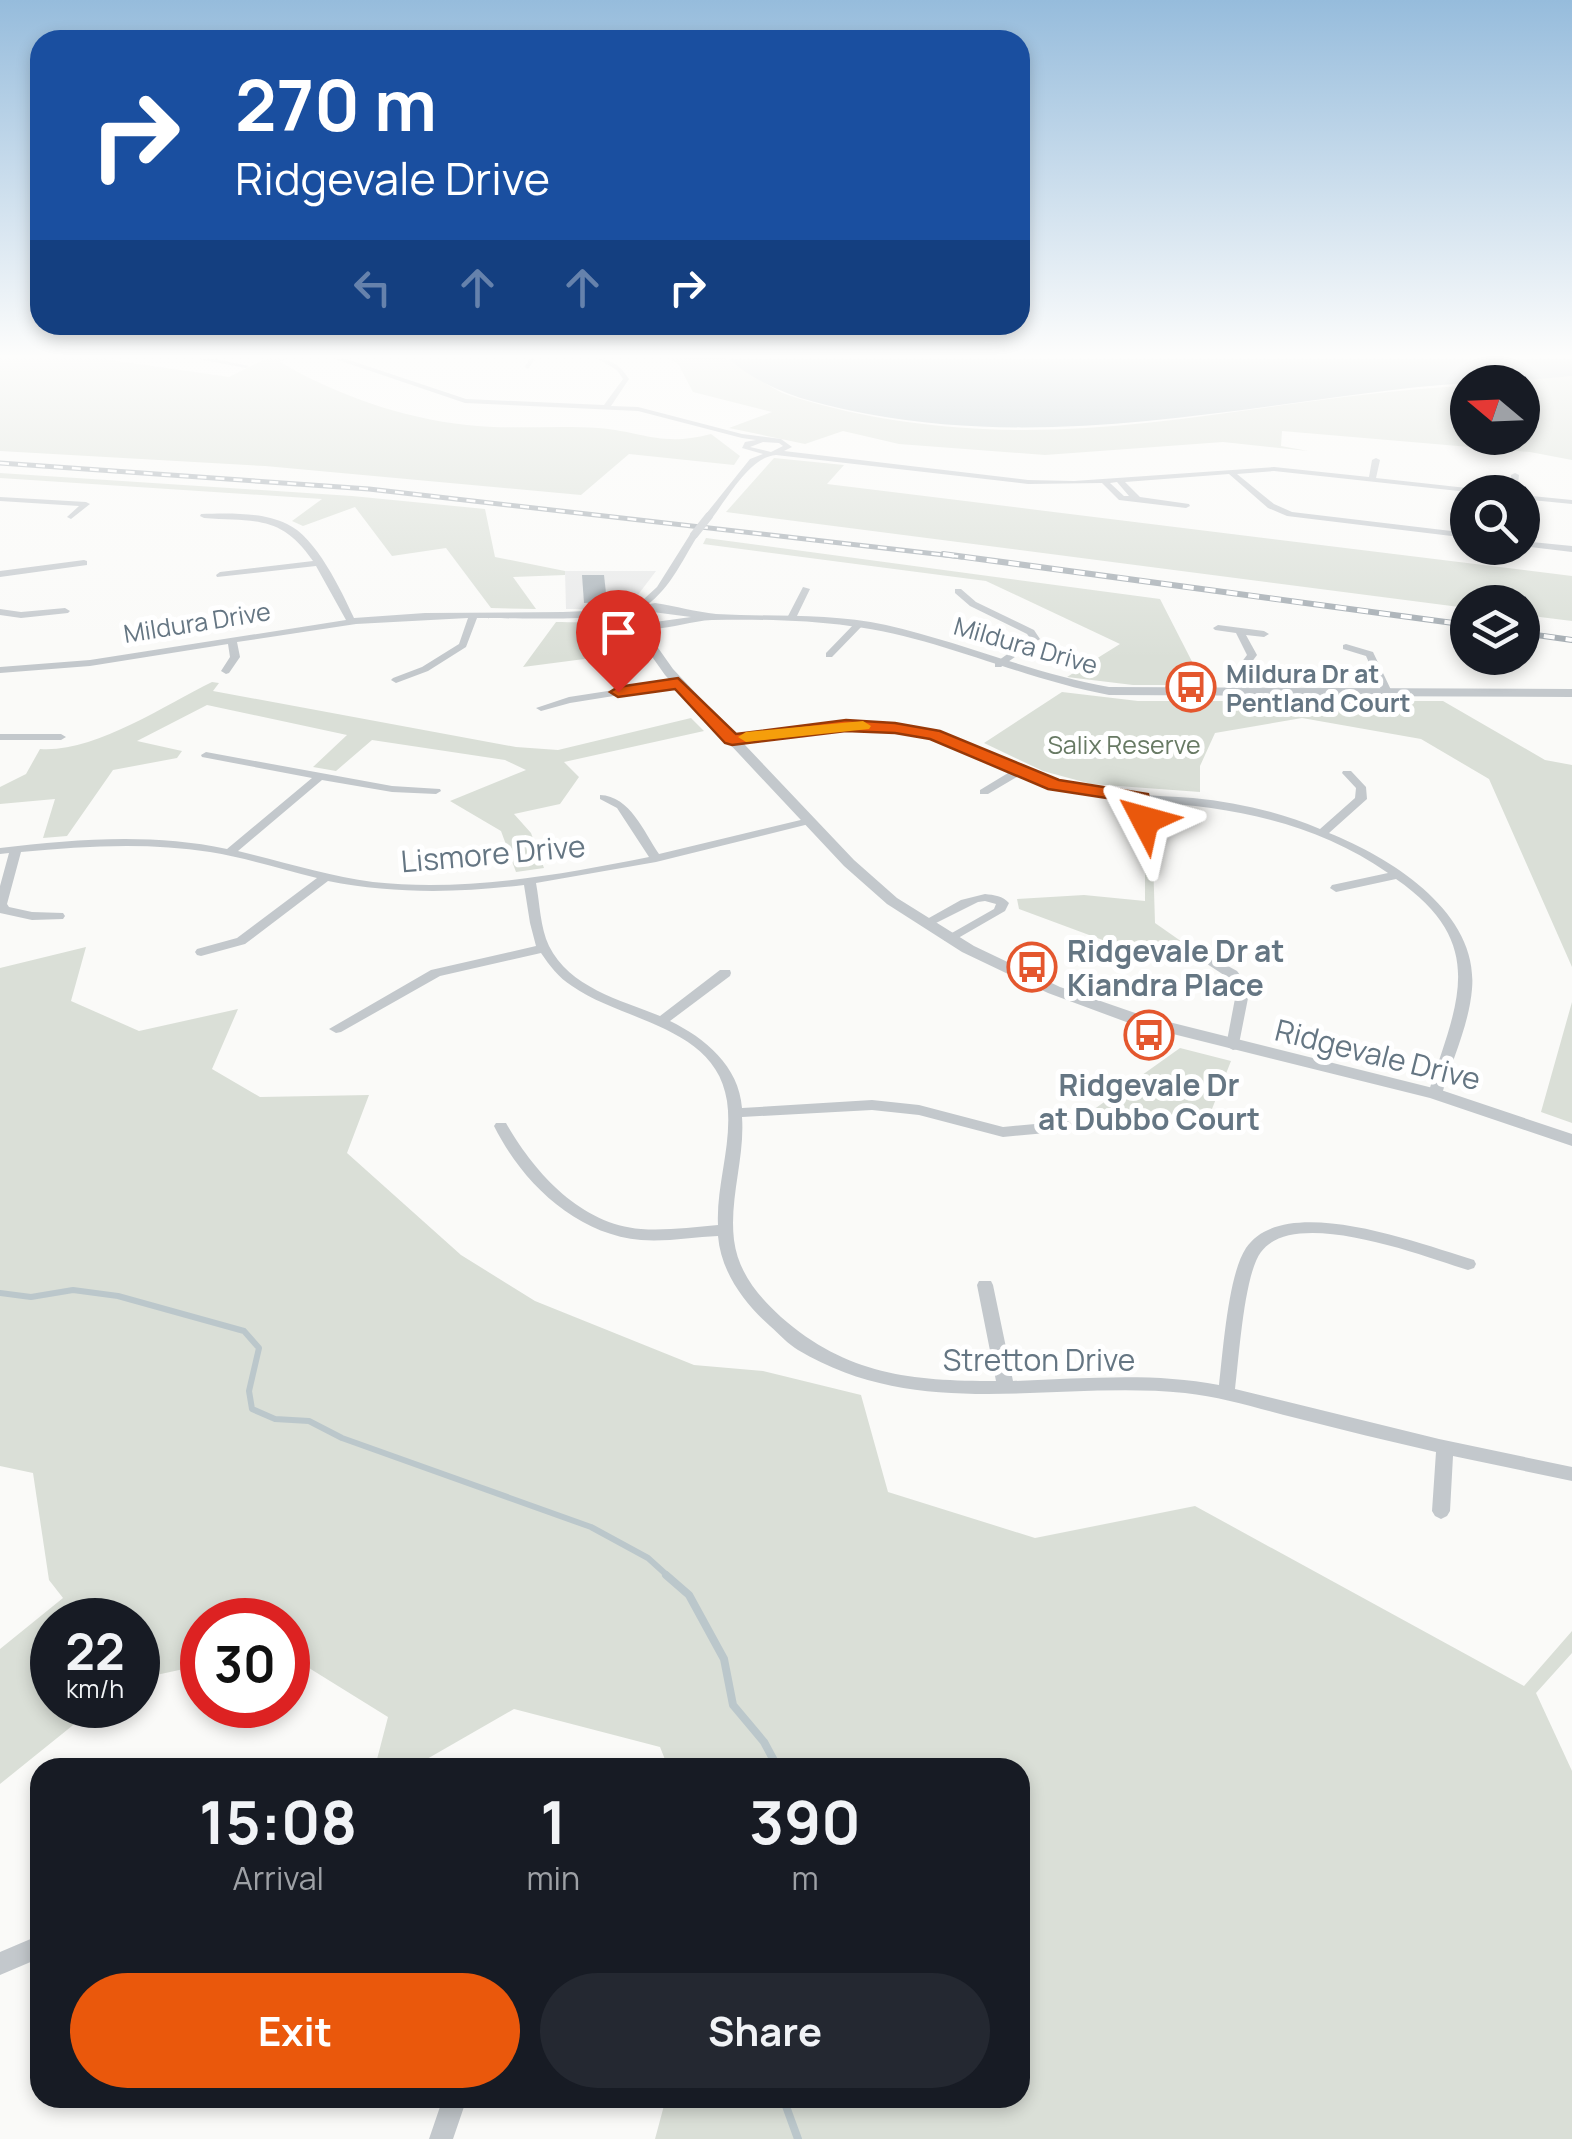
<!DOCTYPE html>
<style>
body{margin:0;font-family:Manrope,sans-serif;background:#242831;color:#f1f3f6;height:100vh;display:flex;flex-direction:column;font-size:38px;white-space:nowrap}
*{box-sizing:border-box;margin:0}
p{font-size:32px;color:#9ea1a6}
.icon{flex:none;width:55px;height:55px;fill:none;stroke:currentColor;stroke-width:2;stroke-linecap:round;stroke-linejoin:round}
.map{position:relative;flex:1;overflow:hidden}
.sheet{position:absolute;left:30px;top:1758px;width:1000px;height:350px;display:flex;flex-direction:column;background:#171b24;border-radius:30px;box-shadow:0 5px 15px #0003}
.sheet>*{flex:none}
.guide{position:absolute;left:30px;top:30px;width:1000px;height:305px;border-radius:30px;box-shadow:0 5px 15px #0003;background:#1a4fa0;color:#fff;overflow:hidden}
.needle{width:65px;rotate:289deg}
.buttons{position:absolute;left:1450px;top:365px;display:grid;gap:20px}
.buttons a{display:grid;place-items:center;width:90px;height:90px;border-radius:50%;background:#171b24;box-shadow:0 5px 15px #0003;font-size:50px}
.speed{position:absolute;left:30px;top:1598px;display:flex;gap:20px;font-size:50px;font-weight:700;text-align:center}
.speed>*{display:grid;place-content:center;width:130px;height:130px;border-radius:50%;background:#171b24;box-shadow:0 5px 15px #0003;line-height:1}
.speed small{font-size:25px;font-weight:400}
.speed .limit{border:15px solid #d22;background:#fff;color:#111}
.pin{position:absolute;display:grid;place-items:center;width:85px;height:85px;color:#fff;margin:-102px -42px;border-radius:50% 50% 50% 0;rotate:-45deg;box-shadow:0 0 10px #0007}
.pin .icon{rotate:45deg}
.me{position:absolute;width:110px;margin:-55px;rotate:309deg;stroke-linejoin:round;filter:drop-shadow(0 0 8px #0008)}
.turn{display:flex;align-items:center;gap:35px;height:210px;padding:0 40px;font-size:45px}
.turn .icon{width:130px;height:130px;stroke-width:2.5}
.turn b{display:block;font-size:70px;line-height:85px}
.lanes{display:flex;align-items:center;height:95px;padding:0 40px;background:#0003;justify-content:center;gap:50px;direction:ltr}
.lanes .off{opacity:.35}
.eta{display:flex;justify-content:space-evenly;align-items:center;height:170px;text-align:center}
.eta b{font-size:60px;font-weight:700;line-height:70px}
.button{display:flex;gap:20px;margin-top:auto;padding:20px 40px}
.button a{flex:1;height:115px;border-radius:60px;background:#ea580c;color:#fff;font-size:40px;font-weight:700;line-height:115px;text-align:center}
.button a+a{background:#242831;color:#f1f3f6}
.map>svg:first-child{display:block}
.built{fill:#e8e9e9}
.green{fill:#dadfd7}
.water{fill:#bbc7cb}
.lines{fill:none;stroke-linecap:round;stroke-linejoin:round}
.stream-far1{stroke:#bbc7cb;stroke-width:6}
.stream{stroke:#bbc7cb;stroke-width:8}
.building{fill:#aab3b9}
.minor{fill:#c3c8cc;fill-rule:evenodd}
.tertiary{fill:#c3c8cc;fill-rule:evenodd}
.rail-far1-casing{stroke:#a2aab0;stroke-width:5}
.rail-casing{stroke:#a2aab0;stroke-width:6}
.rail-far1{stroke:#fff;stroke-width:2.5;stroke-dasharray:9;stroke-linecap:butt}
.rail{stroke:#fff;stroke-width:4;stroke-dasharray:11;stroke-linecap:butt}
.minor-bridge{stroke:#c3c8cc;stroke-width:8}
.route{fill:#ea580c;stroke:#983908;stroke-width:2.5}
.slow{fill:#f59e0b}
.labels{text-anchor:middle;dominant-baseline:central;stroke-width:10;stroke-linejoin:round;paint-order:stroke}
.far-street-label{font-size:25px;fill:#657683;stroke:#fff}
.far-poi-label{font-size:25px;font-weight:bold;fill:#657683;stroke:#fff;text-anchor:start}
.far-park-label{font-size:25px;fill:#687a64;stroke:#fff}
.street-label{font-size:30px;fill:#657683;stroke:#fff}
.poi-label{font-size:30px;font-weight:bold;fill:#657683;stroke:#fff;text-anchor:start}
</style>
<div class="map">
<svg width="1572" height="2139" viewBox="0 0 1572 2139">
<rect width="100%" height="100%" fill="#fafaf8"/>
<path class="built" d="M565,571H656L634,600L594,609H566Z"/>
<path class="green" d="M0,359H104L229,377L265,359H286L280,362C336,395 402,418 467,425C511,430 555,425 598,428C645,432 661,447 711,434L740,456L734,465L629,454L581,495L265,466L0,451Z
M669,359C685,359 715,354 730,360C748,368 765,387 788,395C848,415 919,426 983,429C1146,437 1306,393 1467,386L1468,438H1522V382H1486L1572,376V460L1530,452L1282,431L1281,446L1308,451L1223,442L1045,455L899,444L843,431L805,444L729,428L772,412L693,392L678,364Z
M774,458L844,465L827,484L1572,576V621L1523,615L1522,602H1468L1467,608L726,512Z
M0,473L352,496L485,509L495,557L565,571V575L513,577L536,609L491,608L446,548L392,556L355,507L303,526L292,521L322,499L0,478Z
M706,538L1160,599L1204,685H1133L1067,677L1120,644L986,581L703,544Z
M556,622C587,623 626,617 638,652L523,667Z
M212,682L219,683L213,691L516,747L558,750L691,718L704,731L564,762L579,777L560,804L514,814L531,833L544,868L516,872L501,831L450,801L526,770L505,760L372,740L336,771L313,767L347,735L207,705L137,741L182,751L177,758L113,770L67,836L43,838L55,799L0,804V787L26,774L40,749C94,753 163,706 212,682Z
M1062,692L1138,701H1443L1545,760L1572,765V967L1489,779L1421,739L1302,718L1215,733L1200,766V792L1091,784L1043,771L984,743Z
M1145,858H1153L1155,923L1185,944L1176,953L1108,942L1019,909L1017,899L1084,895L1145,901Z
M86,947L71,1001L139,1031L238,1009L212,1069L260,1097L369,1095L347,1153L461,1255L535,1301L694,1365L763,1371L861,1395L888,1492L1035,1538L1195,1506L1524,1686L1572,1631V1653L1536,1693L1572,1771V2139H655L666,2098H1020V1768L668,1767L660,1747L514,1709L413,1767H375L388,1717L288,1655V1620H202V1665L138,1679V1620H52V1705H98L0,1784V1649L63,1598L49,1580L33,1473L0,1466V968Z
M1572,1002V1123L1541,1112Z
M1180,1048L1231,1061L1210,1114L1102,1122L1093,1110Z"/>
<path class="water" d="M729,359H1572V376C1515,382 1464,382 1409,388C1228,409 1050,448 868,414C817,404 769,394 729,359Z"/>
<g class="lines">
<path class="stream-far1" d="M0,1293L31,1297L73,1290L118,1296L244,1331L259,1348L249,1391L252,1409L275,1419L309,1421L342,1438L591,1527L648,1558L669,1577"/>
<path class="stream" d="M666,1575L689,1595L724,1659L733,1705L764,1742L778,1768
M783,2098L798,2139"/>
</g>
<path class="building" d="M582,575H604L607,602L584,603Z"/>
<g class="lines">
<path class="minor" d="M198,359H216L249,366L246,368Z
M335,359H346L466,399L604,405L623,379L617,370L598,359C613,359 621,367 629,379L611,406L638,407L742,434L781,439L792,447L784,451L1028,480L1074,481L1274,467L1369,477L1372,460L1376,458L1380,460L1376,478L1485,490L1489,492H1468L1274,471L1237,474L1274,504L1292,512L1468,533V538L1287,516L1268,508L1229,474L1125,482L1140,497L1189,504L1190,506L1186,508L1119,500L1102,483L1028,484L776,455C750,457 729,496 712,518H706V514L750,459L763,454L742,448L745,442L756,440L742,438L638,411L465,403ZM763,442L779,443L783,446L771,452L750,447ZM1117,482L1129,496H1124L1110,483Z
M529,359H535L528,369L525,367Z
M1515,473L1519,475L1517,492H1509L1511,475Z
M1522,495L1572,500V504L1522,499Z
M0,497L86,502L90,504L71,519L67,517L79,506L0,501Z
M201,514C227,513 263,512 287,524C316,537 341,590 354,618L425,613L563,612L633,609L657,587L691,533L698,535C682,561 668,593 641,609C621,622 509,618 477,618L466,647L428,671L396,683L391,680L393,678L422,667L459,644L468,618L356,624L237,642L240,657L229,673L226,674L221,671L230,657L228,644L90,666L0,673V667L90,660L346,620L316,566L217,577L216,575L220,572L313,561C281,514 255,522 204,518L200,516Z
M1522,541L1572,546V552L1522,546Z
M84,560L87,561V565L0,577V571Z
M803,587L810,589L795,620H789L787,618Z
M955,589H961L976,602L1034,630L1040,639L1001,667H995V663L1030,638L1027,634L970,606L955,593Z
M65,608L70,611L68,613L21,618L0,615V609L21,612Z
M857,621L865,623L832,657H826V653Z
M1218,625L1264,631L1269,634L1264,637L1246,635L1257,655L1245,671L1253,693L1252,695L1243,693L1235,671L1247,655L1236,633L1215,630L1213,628Z
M1346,644L1373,652L1392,692L1391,694L1382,692L1366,656L1343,649V645Z
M679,680L682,681V685L570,703L541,711L536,708L569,697Z
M849,724C893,724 936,729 977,746C1011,759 1042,779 1077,787C1115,795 1154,795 1193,798C1236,802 1280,812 1320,829L1355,798L1356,788L1342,773L1343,771H1351L1366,787L1367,799L1329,833C1391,858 1479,912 1472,989C1469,1025 1452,1060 1442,1094L1435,1098L1428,1094C1456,1005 1491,945 1396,879L1336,892L1330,888L1332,885L1388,873C1316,823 1234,807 1148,802L1155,843L1153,845H1145L1137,801L1077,793L1022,774L988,794H980V790L1013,770C988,758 962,745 934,738C867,722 798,732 732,743L727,740L732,737L790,728Z
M0,734H61L66,737L61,740H0Z
M206,752L392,786L440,789L441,791L436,794L392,792L322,780L238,851C283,862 328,876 373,882C465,892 559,875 649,857L617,808L600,799V795C630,796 644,832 659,854L809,818L813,819V823L656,862L536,883C540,904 540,927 549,946C569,987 620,1000 660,1016L720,970H730L731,973L730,976L670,1021C705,1038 739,1066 742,1108L872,1100L919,1105L1003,1127L1068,1121L1075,1126L1068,1131L1003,1137L919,1115L872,1110L742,1117C745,1158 729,1198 734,1240C738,1272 758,1296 781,1317C847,1375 911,1381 996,1381L977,1285L979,1281H991L993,1285L1013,1381C1081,1379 1151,1372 1219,1385C1223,1352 1228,1275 1246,1248C1284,1191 1421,1244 1474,1260L1476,1264L1474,1268L1468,1270C1423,1256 1294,1206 1261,1252C1244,1274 1239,1359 1235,1389L1439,1439L1572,1467V1481L1453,1456L1450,1511L1447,1516L1441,1519L1435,1516L1432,1511L1436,1452C1389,1441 1342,1430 1296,1418C1259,1409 1223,1397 1185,1393C1053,1380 920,1423 798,1350C788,1344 779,1334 770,1326C744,1303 721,1272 718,1236C693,1237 667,1242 641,1240C575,1234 522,1182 494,1126L496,1123H506C534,1172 580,1224 641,1229C666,1231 692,1227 718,1225C716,1184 733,1143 727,1101C716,1026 623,1022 572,986C558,977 550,966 541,953L440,976L341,1032L336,1033L329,1029L431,970L536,946L530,923L524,885C459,893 393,894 328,881L245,944L201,956L197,955L195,952L197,949L237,938L317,878C281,869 246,858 210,852C147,842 84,846 21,852L7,904L9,907L32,912L63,913L65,916L63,919L32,920L0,913V886L9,853L0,854V848C76,839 152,833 227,849L312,778L202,757L201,755Z
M985,894C994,895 1003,896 1009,903L1005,911L953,941H945L943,938L994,909L996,904L985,901L978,902L930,926H922L920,923L961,900Z
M1208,955L1237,971L1250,988L1238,1049L1233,1050L1226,1046L1237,988L1227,977L1204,962L1202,959L1204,956Z
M40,1935V1958L0,1975V1952Z
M443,2098H467L453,2139H429Z"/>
<path class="tertiary" d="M655,603C676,606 696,612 716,614C773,617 830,613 886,625C961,642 1032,673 1109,687L1572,689V697L1109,695C1021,679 939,637 850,626C806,620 757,619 712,620C689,621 667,631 644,628L673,669L854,860L897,898L974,946L1060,987L1141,1015L1441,1090L1572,1134V1146L1430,1098L1129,1023L1048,993L962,952L887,904L844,866L665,675L631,627L620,617L630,608ZM645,611L691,617L655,622L633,617Z"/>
<g class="rail-far1-casing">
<path id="rail-far1" d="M0,463L369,489L962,557"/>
</g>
<g class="rail-casing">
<path id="rail" d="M943,554L1468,625
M1522,633L1572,640"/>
</g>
<use href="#rail-far1" class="rail-far1"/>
<use href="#rail" class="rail"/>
<path class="minor-bridge" d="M694,535L709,516"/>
</g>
<linearGradient id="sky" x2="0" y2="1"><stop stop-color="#96bcdc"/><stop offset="0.54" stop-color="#fdfdfc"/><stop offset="1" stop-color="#fdfdfc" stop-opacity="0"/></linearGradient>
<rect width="1572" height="659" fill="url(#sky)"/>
<path class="route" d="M678,678L736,734L846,720L895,723L940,731L1059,780L1148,794L1154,820L1152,824H1138L1133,802L1048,789L930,739L895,733L846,731L732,745L725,743L675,689L618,697L610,692L618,687Z"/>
<path class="slow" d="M863,721L871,726L869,729L746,742L738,737L746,732Z"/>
<defs>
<g id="bus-ring" transform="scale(2.5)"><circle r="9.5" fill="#fff" stroke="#e4572e" stroke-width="1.5"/><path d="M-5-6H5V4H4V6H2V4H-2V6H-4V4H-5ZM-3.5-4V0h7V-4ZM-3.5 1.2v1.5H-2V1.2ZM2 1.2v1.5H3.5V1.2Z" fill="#e4572e"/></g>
</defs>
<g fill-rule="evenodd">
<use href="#bus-ring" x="1191" y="687"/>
<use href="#bus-ring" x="1032" y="967"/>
<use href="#bus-ring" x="1149" y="1035"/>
</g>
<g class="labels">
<g class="far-street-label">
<text transform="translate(197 622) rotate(-9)">Mildura Drive</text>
<text transform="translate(1026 645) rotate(16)">Mildura Drive</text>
</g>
<g class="far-poi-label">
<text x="1226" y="673">Mildura Dr at<tspan x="1226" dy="29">Pentland Court</tspan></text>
</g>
<g class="far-park-label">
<text x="1124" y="744">Salix Reserve</text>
</g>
<g class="street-label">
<text transform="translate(493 853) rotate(-5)">Lismore Drive</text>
<text transform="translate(1378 1054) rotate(14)">Ridgevale Drive</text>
<text x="1039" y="1359">Stretton Drive</text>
</g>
<g class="poi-label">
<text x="1067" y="950">Ridgevale Dr at<tspan x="1067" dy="34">Kiandra Place</tspan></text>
<text x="1149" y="1084" text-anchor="middle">Ridgevale Dr<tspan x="1149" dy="34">at Dubbo Court</tspan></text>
</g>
</g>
</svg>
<div class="buttons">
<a><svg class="needle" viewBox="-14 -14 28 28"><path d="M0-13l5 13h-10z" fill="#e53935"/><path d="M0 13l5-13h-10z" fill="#9ea1a6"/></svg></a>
<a><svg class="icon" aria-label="search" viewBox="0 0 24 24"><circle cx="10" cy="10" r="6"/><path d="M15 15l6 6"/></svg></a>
<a><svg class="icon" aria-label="layers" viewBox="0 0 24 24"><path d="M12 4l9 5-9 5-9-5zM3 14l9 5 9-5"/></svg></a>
</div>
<div class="speed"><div>22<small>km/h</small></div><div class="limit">30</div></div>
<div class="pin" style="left:618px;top:692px;background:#d93025"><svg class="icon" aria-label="arrive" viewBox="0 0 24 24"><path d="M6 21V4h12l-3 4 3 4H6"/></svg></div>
<svg class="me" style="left:1145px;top:820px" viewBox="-20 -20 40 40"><path d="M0-17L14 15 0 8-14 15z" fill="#ea580c" stroke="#fff" stroke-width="4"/></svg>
<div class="guide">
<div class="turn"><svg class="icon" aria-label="right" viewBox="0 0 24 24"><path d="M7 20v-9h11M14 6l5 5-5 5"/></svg><div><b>270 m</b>Ridgevale Drive</div></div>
<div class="lanes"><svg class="icon off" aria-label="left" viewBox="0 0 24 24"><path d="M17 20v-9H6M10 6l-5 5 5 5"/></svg><svg class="icon off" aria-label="ahead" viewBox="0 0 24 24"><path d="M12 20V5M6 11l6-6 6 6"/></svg><svg class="icon off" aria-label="ahead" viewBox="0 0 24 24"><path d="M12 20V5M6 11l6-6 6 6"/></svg><svg class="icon" aria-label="right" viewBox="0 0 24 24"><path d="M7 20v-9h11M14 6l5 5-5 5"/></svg></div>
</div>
<section class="sheet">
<div class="eta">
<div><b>15:08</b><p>Arrival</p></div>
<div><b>1</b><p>min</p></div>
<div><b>390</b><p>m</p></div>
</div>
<div class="button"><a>Exit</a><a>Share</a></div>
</section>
</div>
